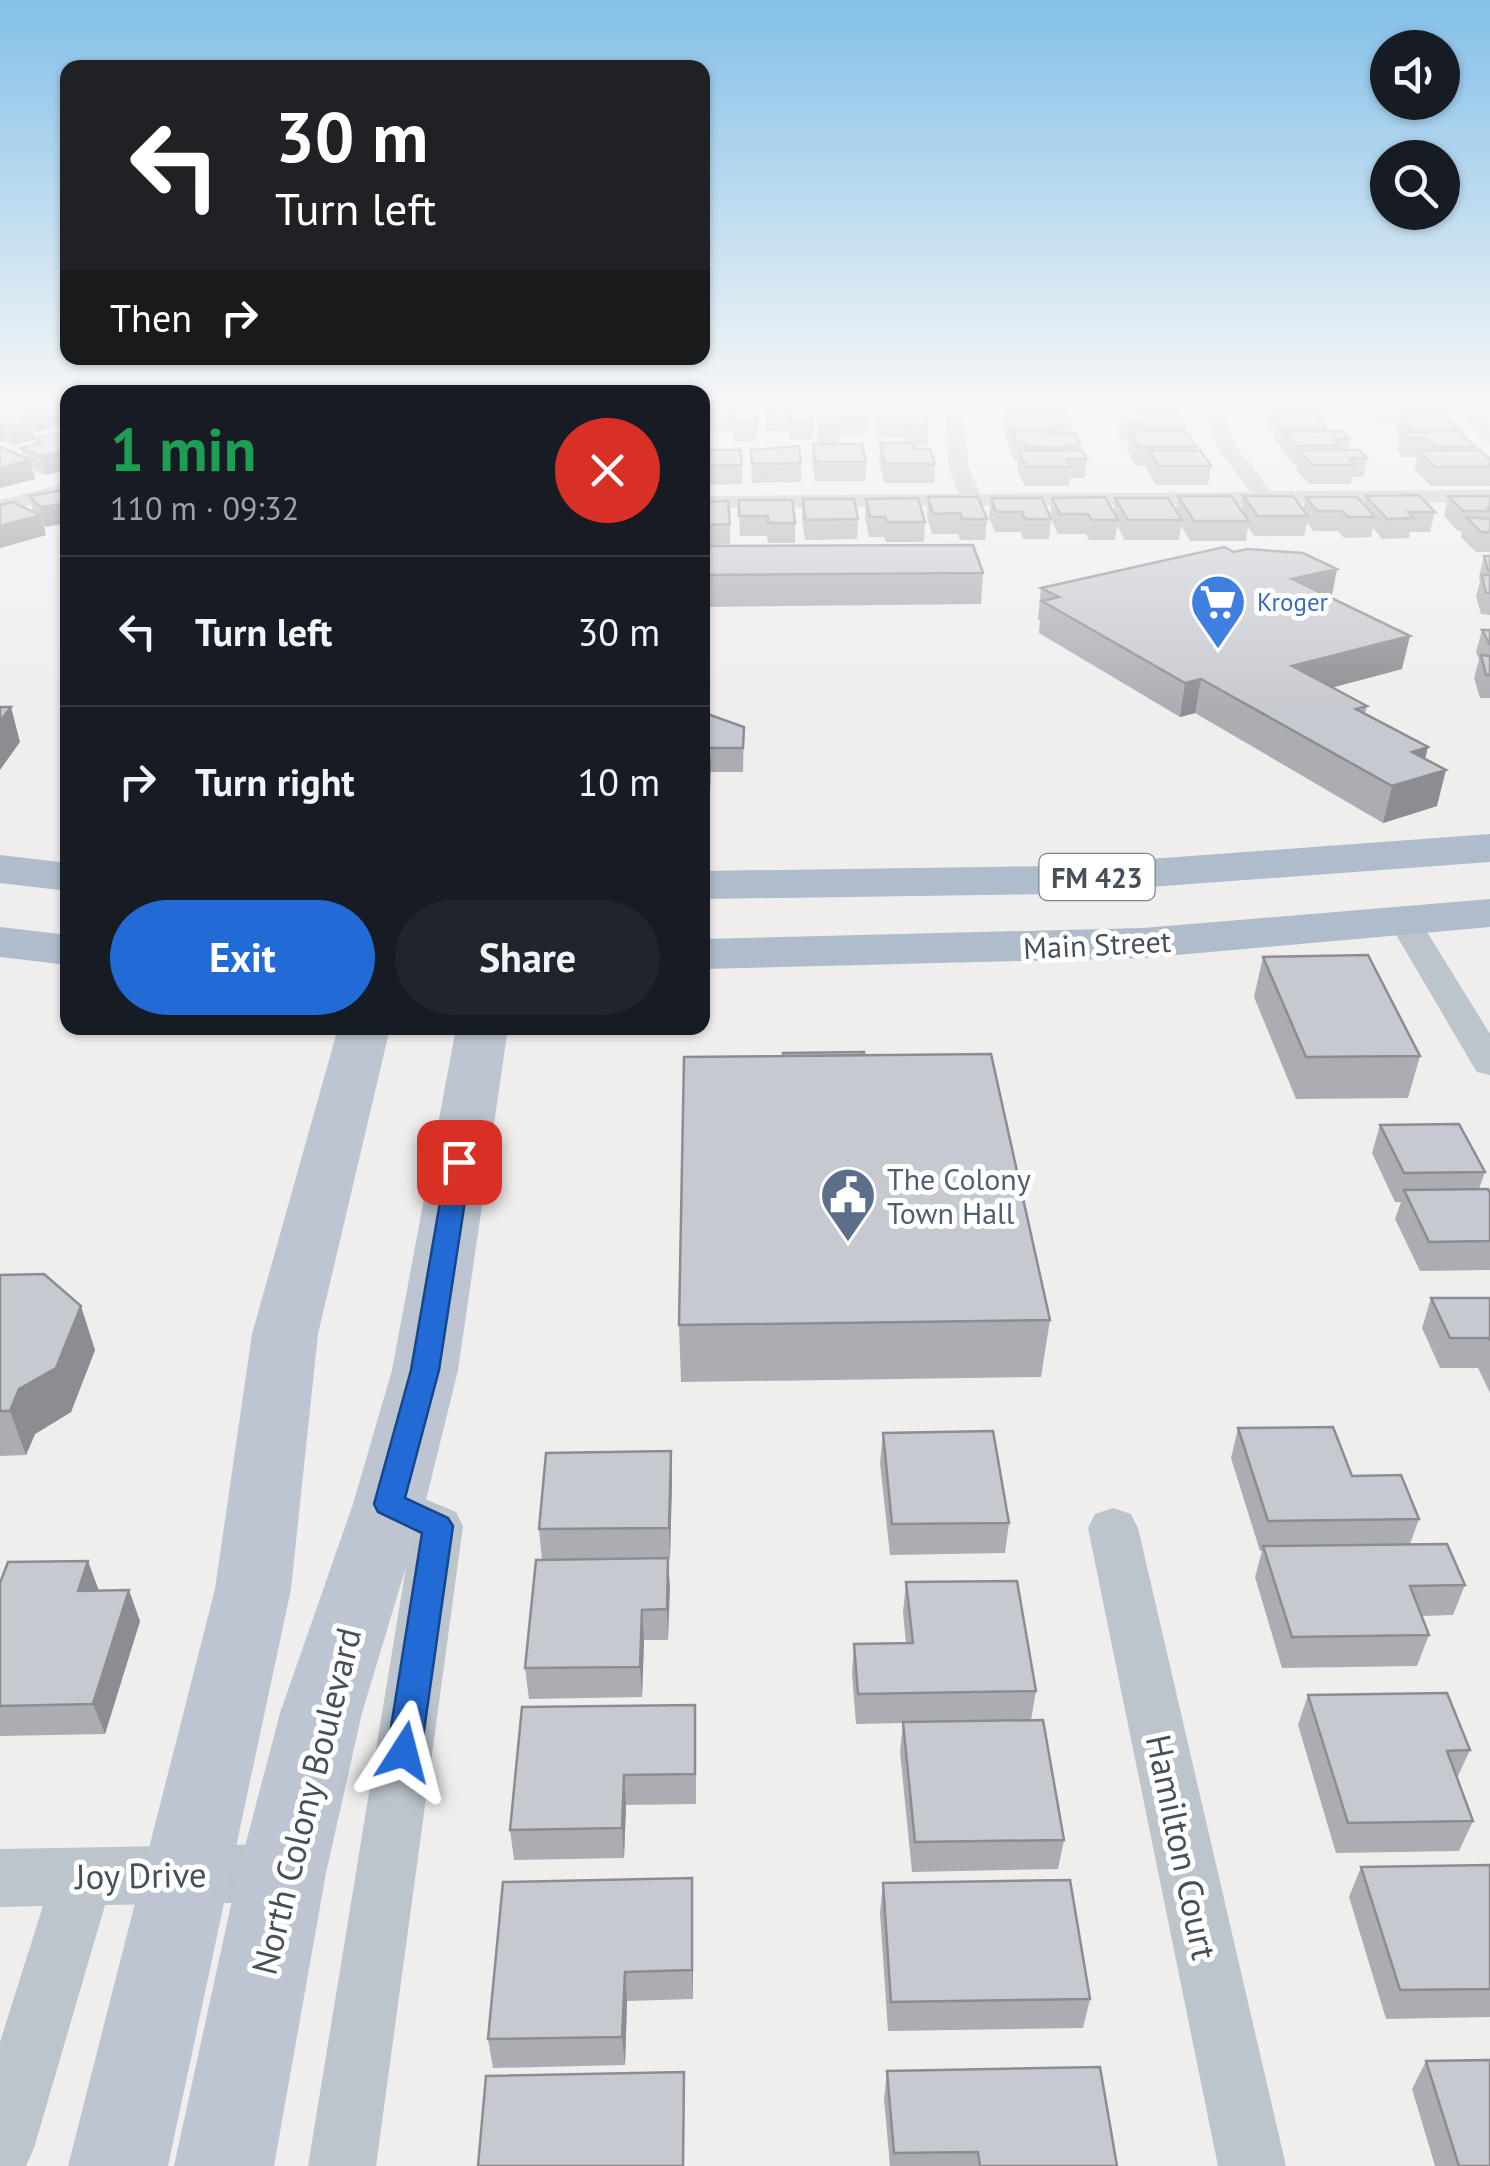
<!DOCTYPE html>
<meta charset="utf-8">
<style>
body{margin:0;font-family:"PT Sans",sans-serif;background:#20242c;color:#f1f3f6;height:100vh;display:flex;flex-direction:column;font-size:38px;white-space:nowrap}
*{box-sizing:border-box;margin:0}
p{font-size:32px;color:#9ea1a6}
.icon{flex:none;width:55px;height:55px;fill:none;stroke:currentColor;stroke-width:2;stroke-linecap:round;stroke-linejoin:round}
.map{position:relative;flex:1;overflow:hidden}
.side{position:absolute;left:60px;top:385px;width:650px;height:650px;display:flex;flex-direction:column;background:#171b24;border-radius:20px;box-shadow:0 2px 8px #0004}
.side>*{flex:none}
.top-card{position:absolute;left:60px;top:60px;width:650px;height:305px;border-radius:20px;box-shadow:0 2px 8px #0004;background:#202124;color:#fff;overflow:hidden}
.tools{position:absolute;left:1370px;top:30px;display:grid;gap:20px}
.tools a{display:grid;place-items:center;width:90px;height:90px;border-radius:50%;background:#171b24;box-shadow:0 2px 8px #0004;font-size:50px}
.pin{position:absolute;display:grid;place-items:center;width:85px;height:85px;color:#fff;margin:-42px;border-radius:20px;box-shadow:0 5px 15px #0006}
.me{position:absolute;width:110px;margin:-55px;rotate:9deg;stroke-linejoin:round;filter:drop-shadow(0 0 8px #0008)}
.turn{display:flex;align-items:center;gap:35px;height:210px;padding:0 50px;font-size:45px}
.turn .icon{width:130px;height:130px;stroke-width:2.5}
.turn b{display:block;font-size:70px;line-height:85px}
.then{display:flex;align-items:center;height:95px;padding:0 50px;background:#0003;gap:20px;font-size:38px}
.round{display:grid;place-items:center;flex:none;width:105px;height:105px;border-radius:52px;background:#20242c}
.overview{display:flex;align-items:center;justify-content:space-between;height:170px;padding:0 50px}
h1{font-size:60px;font-weight:700;line-height:75px;color:#1e9e55}
.cta{display:flex;gap:20px;margin-top:auto;padding:20px 50px}
.cta a{flex:1;height:115px;border-radius:60px;background:#226bd6;color:#fff;font-size:40px;font-weight:700;line-height:115px;text-align:center}
.cta a+a{background:#20242c;color:#f1f3f6}
ul{padding:0;list-style:none}
li{display:flex;align-items:center;gap:30px;height:150px;padding:0 50px;border-top:2px solid #363941}
li div{flex:1}
li b{display:block;font-size:38px}
li em{font-style:normal}
.map>svg:first-child{display:block}
.lines{fill:none;stroke-linecap:round;stroke-linejoin:round}
.street{fill:#bcc4cc;fill-rule:evenodd}
.secondary{fill:#bcc5d1;fill-rule:evenodd}
.primary{fill:#aebccb;fill-rule:evenodd}
.wall{fill:#abadb3}
.shaded-wall{fill:#8b8d92}
.building{fill:#c7c9d0;stroke:#8b8d92;stroke-width:2.5}
.route{fill:#226bd6;stroke:#16468b;stroke-width:2.5}
.labels{text-anchor:middle;dominant-baseline:central;stroke-width:10;stroke-linejoin:round;paint-order:stroke}
.far-shop-label{font-size:25px;fill:#366cbe;stroke:#fff;text-anchor:start}
.shield{fill:#fff;stroke:#7e848c;stroke-width:2.5}
.shield-label{font-size:28px;font-weight:bold;fill:#47505a}
.street-label{font-size:30px;fill:#47505a;stroke:#fff}
.service-label{font-size:30px;fill:#4e5e75;stroke:#fff;text-anchor:start}
.near-street-label{font-size:35px;fill:#47505a;stroke:#fff}
</style>
<div class="map">
<svg width="1490" height="2166" viewBox="0 0 1490 2166">
<rect width="100%" height="100%" fill="#f0eded"/>
<g class="lines">
<path class="street" d="M0,409H25L0,419Z
M773,409H964L968,465L980,494L1250,492L1219,450L1202,409H1220L1238,449L1271,491L1490,490V502L702,508V496L959,494L948,465L946,419L782,415Z
M1458,409H1477L1490,425V443L1483,441Z
M68,483V495L0,512V500Z
M1404,911L1416,914L1490,1034V1075L1477,1072L1472,1064L1388,921L1392,914Z
M389,1484L456,1512L463,1526L376,2166H308L411,1536L372,1518L364,1504L372,1490Z
M1113,1508L1131,1514L1138,1528L1286,2166H1218L1088,1528L1095,1514Z
M282,1844L303,1853L312,1873L303,1893L282,1902L105,1905L34,2148L26,2166H0V2042L43,1906L0,1907V1849Z"/>
<path class="secondary" d="M338,1028H390L318,1334L291,1589L168,2166H68L215,1589L252,1334Z
M456,1028H508L458,1370L425,1504L362,1713L326,1873L274,2166H174L238,1873L280,1713L353,1504L392,1370Z"/>
<path class="primary" d="M1490,834V862L1055,894L702,899V871L1055,866Z
M0,855L68,863V891L0,883Z
M1490,899V927L1143,958L702,969V939L1143,928Z
M0,927L68,935V965L0,957Z"/>
</g>
<path class="wall" d="M18,409H68L67,430L58,427L37,432L32,430L34,438H68V470L45,475L32,469L35,479L0,488V447L24,458L21,448L34,445L33,440L13,445L5,441L0,442V410L20,417Z
M759,409V422L754,442L733,441V432L709,431V413Z
M814,409L811,440H790V432L766,431V413Z
M868,409L866,435H840L838,443H817L818,424Z
M876,409L928,428L927,446H913L914,449L935,464L934,483H884L879,462L880,443H905L904,438L877,437Z
M1005,409H1063L1064,415L1071,425L1070,433L1080,445L1079,450L1087,459L1085,478H1070L1069,486H1025L1017,469L1018,460H1014L1005,433L1006,419Z
M1128,409H1177V415L1185,429L1184,432L1197,447L1196,451L1211,466L1208,485H1156L1147,470V466H1136L1127,450L1128,439H1121L1118,432L1121,414H1130Z
M1259,409H1329L1327,423H1323L1327,429L1326,432L1350,439L1348,450L1367,458L1363,477H1352L1351,484H1309L1296,469L1297,464H1293L1281,450L1282,446H1280L1274,437L1276,429H1270L1263,415V412H1260Z
M1373,409H1444L1446,412L1445,416L1460,429L1459,432L1475,447L1474,450L1490,459V486H1431L1414,469L1417,457H1402L1397,451L1399,438L1395,433L1397,426L1395,424H1380L1374,416L1375,412Z
M813,444L866,462V481H815L812,463Z
M702,450L742,465V484L702,485Z
M751,450L801,463V482L752,483Z
M68,489L44,526L46,535L0,548V505L33,511L29,496Z
M1178,496L1241,510L1243,496L1303,509L1306,497L1364,505L1366,496L1435,512L1430,532H1410L1409,538L1382,539L1373,528L1371,537L1344,538L1338,531H1313L1307,523L1304,536H1254L1248,527L1246,541H1190L1181,526L1179,540H1125L1117,526L1115,540H1089L1086,534H1058L1050,517L1052,498L1114,513L1115,498L1176,510Z
M1448,496H1490V552H1476L1461,537L1462,531H1458L1444,516Z
M928,497L987,519L985,540H960L958,534H932L927,517Z
M991,498L1051,519L1049,539H1023L1021,532H995L989,517Z
M803,499L858,519L857,539L805,540L802,519Z
M866,499L925,522L924,542H886L884,537H869L865,518Z
M739,500L795,523V543H768L767,536H740Z
M702,502L730,524V544L708,545L707,538H702Z
M702,546L983,573L981,604L702,607Z
M1234,552L1337,569L1331,598L1402,669L1333,687L1367,706L1365,714L1428,747L1425,759L1437,806L1383,823L1195,713L1180,717L1039,633L1040,620L1038,619L1041,588Z
M1484,556H1490V615L1481,614L1476,596L1480,582L1479,577Z
M1482,630H1490V698H1480L1474,678L1479,659L1476,652Z
M702,712L744,727L743,772H710L708,825L702,828Z
M1263,957L1420,1056L1408,1098L1296,1099L1254,997Z
M864,1055L1050,1320L1041,1377L681,1382L679,1325Z
M1380,1125L1485,1172L1479,1189L1490,1193V1270L1420,1271L1395,1219L1401,1202H1395L1372,1153Z
M0,1275L95,1350L71,1412L35,1434L26,1455L0,1456Z
M1431,1298H1490V1393L1478,1368H1440L1422,1328Z
M1238,1428L1352,1476L1419,1519L1410,1544L1465,1585L1453,1615L1422,1616L1429,1635L1417,1666L1282,1668L1255,1577L1262,1551H1260L1231,1458Z
M883,1433L1009,1523L1005,1553L890,1555L880,1463Z
M671,1451L672,1481L670,1558H668V1640H644L642,1697L529,1699L525,1668L542,1560L539,1529Z
M906,1582L1036,1691L1031,1720L1064,1840L1058,1869L912,1872L900,1752L903,1723L856,1724L852,1674L854,1644L906,1643L903,1613Z
M0,1583L99,1591L140,1621L105,1734L0,1736Z
M1308,1695L1470,1750L1457,1778L1473,1821L1459,1851L1336,1853L1298,1725Z
M696,1735V1804L626,1805L624,1858L514,1860L510,1830Z
M1490,1865V2017L1386,2019L1349,1897L1361,1867Z
M883,1883L1090,1999L1083,2028L888,2031L880,1913Z
M693,1908V1999L627,2001L625,2065L493,2068L488,2039Z
M1426,2061L1490,2166H1435L1412,2089Z
M887,2071L1117,2166H890L884,2099Z"/>
<path class="shaded-wall" d="M54,409L58,427L37,432L32,414Z
M758,409L759,422L754,442V423Z
M814,409V423L811,440V422Z
M68,411V430H67L62,412Z
M30,421L35,439L13,445L8,426Z
M0,423L5,441L0,442Z
M68,450V470L45,475L40,456Z
M30,460L35,479L0,488V468Z
M68,503V523L45,527L40,507Z
M41,515L46,535L0,548V526Z
M1337,569L1331,600L1292,579Z
M1410,636L1402,669L1286,700L1292,666Z
M1201,679L1195,713L1180,717L1185,683Z
M11,707L20,742L0,770V721Z
M1428,747L1420,778L1446,770L1437,806L1383,823L1392,786L1412,752Z
M710,760L708,825L702,828V815Z
M81,1306L95,1350L71,1412L35,1434L26,1455L10,1411L19,1389Z
M671,1451L672,1481L670,1558L669,1528Z
M668,1558L670,1588L668,1640L667,1609Z
M88,1561L99,1591H78Z
M129,1590L140,1621L105,1734L93,1704Z
M642,1610L644,1640L642,1697L640,1667Z
M624,1775L626,1805L624,1858L622,1828Z
M692,1878L693,1908V1999L692,1970Z
M625,1972L627,2001L625,2065L622,2037Z"/>
<path class="building" d="M3,409L30,421L8,426L0,423V410Z
M22,409H51L32,414Z
M710,409H758L754,423H733L735,414L709,413Z
M767,409H813L811,422H790L792,414L766,413Z
M821,409H868L867,417H841L839,425L818,424Z
M877,409H924L928,428L906,427L905,420L878,419Z
M1010,409H1063L1064,413L1010,412Z
M1133,409H1177L1178,412L1133,410Z
M1273,409H1313L1314,412L1274,411Z
M1402,409H1444L1446,412H1404Z
M1121,414L1178,415L1185,429L1144,428L1141,421H1123Z
M1285,414L1317,415L1327,429L1283,428L1278,419H1288Z
M1007,415H1067L1071,425H1053L1054,430L1011,429Z
M1399,415L1446,416L1460,429H1412Z
M1343,431L1350,439H1334L1340,445L1296,446L1284,432Z
M1013,432L1075,433L1080,445H1068L1069,448L1026,447L1024,442L1015,441Z
M1129,432H1186L1197,447H1139Z
M1401,432H1460L1475,447H1434L1425,438H1406Z
M56,433L68,438V450L40,456L21,448L42,443L33,439Z
M880,443H912L914,449H930L935,464H885Z
M813,444H862L866,462H816Z
M799,446L801,463L752,464L751,450Z
M0,447L30,460L0,468Z
M702,450H740L742,465L702,466Z
M1082,450L1087,459H1067L1071,467H1026L1019,451Z
M1299,450H1359L1367,458H1348L1355,465H1313Z
M1480,450L1490,459V467H1435L1418,451Z
M1149,451H1201L1211,466H1159Z
M68,489V503L40,507L29,496Z
M1419,495L1435,512H1408L1414,518L1387,519L1366,496Z
M1178,496H1231L1249,521H1194Z
M1243,496H1293L1308,516H1258Z
M1448,496H1490V508H1488L1490,511H1463Z
M928,497H978L987,519H962L960,513L933,514Z
M1105,497L1118,520H1092L1088,514H1060L1052,498Z
M1306,497H1357L1375,517H1348L1342,511H1317Z
M918,498L925,522H887L885,517H870L866,499Z
M991,498H1042L1051,519H1025L1022,512H996Z
M1115,498H1168L1182,520H1128Z
M803,499H854L858,519L805,520Z
M739,500H792L795,523H768V516H739Z
M728,501L730,524L707,525V518H702V502Z
M12,502L41,515L0,526V505Z
M1466,517L1490,519V532H1481Z
M973,545L983,573L702,575V546Z
M1224,547L1234,552L1247,549L1303,553L1337,569L1292,579L1410,636L1292,666L1367,706L1356,709L1428,747L1412,752L1446,770L1392,786L1201,679L1185,683L1042,601L1059,597L1041,588Z
M1484,556H1490V571H1488Z
M1482,575H1490V593H1486Z
M1482,630H1490V645Z
M1481,655L1490,656V675H1486Z
M0,707H11L0,721Z
M702,712L744,727L743,748H702Z
M702,760H710L708,813L702,815Z
M1368,955L1420,1056L1306,1057L1263,957Z
M864,1052V1055L783,1056V1053Z
M991,1054L1050,1320L679,1325L684,1057Z
M1459,1124L1485,1172L1404,1173L1380,1125Z
M1488,1189L1490,1193V1241L1429,1242L1404,1190Z
M44,1274L81,1306L56,1368L19,1389L10,1411H0V1275Z
M1431,1298H1490V1341L1489,1338H1450Z
M1333,1427L1352,1476L1401,1475L1419,1519L1268,1521L1238,1428Z
M993,1431L1009,1523L892,1524L883,1433Z
M671,1451L669,1528L539,1529L546,1453Z
M1447,1544L1465,1585L1410,1586L1429,1635L1292,1637L1263,1546Z
M668,1558L667,1609L642,1610L640,1667L525,1668L536,1560Z
M88,1561L78,1591L129,1590L93,1704L0,1706V1583L8,1562Z
M1017,1581L1036,1691L858,1694L854,1644L913,1643L906,1582Z
M1447,1693L1470,1750L1447,1751L1473,1821L1348,1823L1308,1695Z
M695,1705V1774L624,1775L622,1828L510,1830L522,1707Z
M1043,1720L1064,1840L915,1842L903,1722Z
M1490,1865V1989L1400,1990L1361,1867Z
M692,1878V1970L625,1972L622,2037L488,2039L503,1882Z
M1070,1880L1090,1999L891,2002L883,1883Z
M1490,2060V2166H1459L1426,2061Z
M1100,2067L1117,2166H980L978,2152L894,2153L887,2071Z
M684,2072L683,2166H478L486,2076Z"/>
<linearGradient id="sky" x2="0" y2="1"><stop stop-color="#83c0e8"/><stop offset="0.57" stop-color="#f8f7f7"/><stop offset="1" stop-color="#f8f7f7" stop-opacity="0"/></linearGradient>
<rect width="1490" height="713" fill="url(#sky)"/>
<path class="route" d="M459,1155L471,1162L439,1370L405,1498L448,1518L453,1526L421,1752L416,1763L404,1768L392,1763L387,1752L422,1533L378,1512L374,1504L411,1370L447,1162Z"/>
<defs>
<g id="supermarket-pin" transform="scale(2.875)"><path d="M0 17L-7.5 6A9.5 9.5 0 1 1 7.5 6Z" fill="#3f7fe0" stroke="#fff"/><path d="M-6-5.5h2.5l.6 2H6L4.5 2H-2.5L-4.4-4H-6ZM-1.5 3.2a1.3 1.3 0 1 0 .1 0ZM3 3.2a1.3 1.3 0 1 0 .1 0Z" fill="#fff"/></g>
<g id="civic-pin" transform="scale(2.875)"><path d="M0 17L-7.5 6A9.5 9.5 0 1 1 7.5 6Z" fill="#5c6f8a" stroke="#fff"/><path d="M-.6-6.5H3V-4.5H.6V-3L4-1V1h2V6H-6V1h2V-1L-.6-3ZM-1.2 2.5V6h2.4V2.5Z" fill="#fff"/></g>
</defs>
<g fill-rule="evenodd">
<use href="#supermarket-pin" x="1218" y="602"/>
<use href="#civic-pin" x="848" y="1195"/>
</g>
<g class="labels">
<g class="far-shop-label">
<text x="1257" y="602">Kroger</text>
</g>
<rect class="shield" x="1039.5" y="854" width="115" height="46" rx="8"/>
<g class="shield-label">
<text x="1097" y="877">FM 423</text>
</g>
<g class="street-label">
<text transform="translate(1097 944) rotate(-3)">Main Street</text>
</g>
<g class="service-label">
<text x="887" y="1178">The Colony<tspan x="887" dy="34">Town Hall</tspan></text>
</g>
<g class="near-street-label">
<text transform="translate(306 1801) rotate(-76)">North Colony Boulevard</text>
<text transform="translate(1182 1847) rotate(78)">Hamilton Court</text>
<text transform="translate(141 1875) rotate(-1)">Joy Drive</text>
</g>
</g>
</svg>
<div class="tools">
<a><svg class="icon" aria-label="sound" viewBox="0 0 24 24"><path d="M4 9h4l5-4v14l-5-4H4zM17 9q2 3 0 6"/></svg></a>
<a><svg class="icon" aria-label="search" viewBox="0 0 24 24"><circle cx="10" cy="10" r="6"/><path d="M15 15l6 6"/></svg></a>
</div>
<div class="pin" style="left:459px;top:1162px;background:#d93025"><svg class="icon" aria-label="arrive" viewBox="0 0 24 24"><path d="M6 21V4h12l-3 4 3 4H6"/></svg></div>
<svg class="me" style="left:404px;top:1752px" viewBox="-20 -20 40 40"><path d="M0-17L14 15 0 8-14 15z" fill="#226bd6" stroke="#fff" stroke-width="4"/></svg>
<div class="top-card">
<div class="turn"><svg class="icon" aria-label="left" viewBox="0 0 24 24"><path d="M17 20v-9H6M10 6l-5 5 5 5"/></svg><div><b>30 m</b>Turn left</div></div>
<div class="then">Then<svg class="icon" aria-label="right" viewBox="0 0 24 24"><path d="M7 20v-9h11M14 6l5 5-5 5"/></svg></div>
</div>
<section class="side">
<div class="overview"><div><h1>1 min</h1><p>110 m · 09:32</p></div><a class="round" style="background:#d93025;color:#fff"><svg class="icon" aria-label="close" viewBox="0 0 24 24"><path d="M6 6l12 12M18 6L6 18"/></svg></a></div>
<ul>
<li><svg class="icon" aria-label="left" viewBox="0 0 24 24"><path d="M17 20v-9H6M10 6l-5 5 5 5"/></svg><div><b>Turn left</b></div><em>30 m</em></li>
<li><svg class="icon" aria-label="right" viewBox="0 0 24 24"><path d="M7 20v-9h11M14 6l5 5-5 5"/></svg><div><b>Turn right</b></div><em>10 m</em></li>
</ul>
<div class="cta"><a>Exit</a><a>Share</a></div>
</section>
</div>
